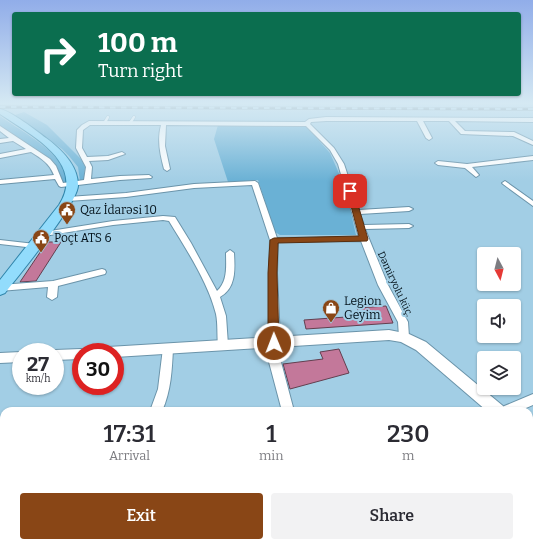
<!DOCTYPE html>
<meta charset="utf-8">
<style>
body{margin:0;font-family:Bitter,serif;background:#f2f2f3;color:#2b2b33;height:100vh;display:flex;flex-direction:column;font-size:15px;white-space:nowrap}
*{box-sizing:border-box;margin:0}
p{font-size:13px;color:#7c7c81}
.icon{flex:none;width:22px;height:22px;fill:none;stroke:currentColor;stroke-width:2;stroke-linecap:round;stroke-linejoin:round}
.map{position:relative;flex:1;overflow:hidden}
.sheet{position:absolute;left:0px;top:407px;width:533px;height:140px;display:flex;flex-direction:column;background:#fff;border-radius:12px 12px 0 0;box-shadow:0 1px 3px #0004}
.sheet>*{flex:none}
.top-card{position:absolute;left:12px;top:12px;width:509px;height:84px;border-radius:4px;box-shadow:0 1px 3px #0004;background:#0b6e4f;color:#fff;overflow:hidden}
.needle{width:26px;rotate:173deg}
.buttons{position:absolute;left:477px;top:247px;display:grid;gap:8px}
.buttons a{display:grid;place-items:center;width:44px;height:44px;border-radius:4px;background:#fff;box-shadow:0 1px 3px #0004;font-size:20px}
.speed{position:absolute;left:12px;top:343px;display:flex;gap:8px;font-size:20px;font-weight:700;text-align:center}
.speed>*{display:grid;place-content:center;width:52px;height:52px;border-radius:50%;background:#fff;box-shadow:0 1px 3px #0004;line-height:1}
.speed small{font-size:10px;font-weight:400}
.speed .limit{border:6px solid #d22;background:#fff;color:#111}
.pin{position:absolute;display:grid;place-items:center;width:34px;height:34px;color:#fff;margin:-17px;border-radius:8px;box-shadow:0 2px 6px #0006}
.me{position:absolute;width:44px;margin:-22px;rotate:359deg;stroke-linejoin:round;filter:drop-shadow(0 0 3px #0008)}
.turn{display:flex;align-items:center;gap:14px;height:84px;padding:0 20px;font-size:18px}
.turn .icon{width:52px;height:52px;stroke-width:2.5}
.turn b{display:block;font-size:28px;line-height:34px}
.eta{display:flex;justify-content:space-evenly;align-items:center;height:68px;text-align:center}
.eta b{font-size:24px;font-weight:600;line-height:28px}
.button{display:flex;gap:8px;margin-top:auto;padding:8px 20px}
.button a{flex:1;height:46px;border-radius:4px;background:#894616;color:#fff;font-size:16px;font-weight:600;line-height:46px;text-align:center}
.button a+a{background:#f2f2f3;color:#2b2b33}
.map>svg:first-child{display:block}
.green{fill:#6ab1d5}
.building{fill:#c3789a;stroke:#633f4f}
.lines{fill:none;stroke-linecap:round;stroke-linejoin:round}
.service-casing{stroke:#6b94aa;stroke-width:3.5}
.minor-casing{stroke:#6b94aa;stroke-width:2}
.tertiary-casing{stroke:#6b94aa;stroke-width:2}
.primary-casing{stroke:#3085ab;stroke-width:2}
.service{stroke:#fff;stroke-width:2.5}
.minor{fill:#fff;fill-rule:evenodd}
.tertiary{fill:#fff;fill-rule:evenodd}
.primary{fill:#92dcfc;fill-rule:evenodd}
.rail-casing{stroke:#1d303b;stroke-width:3}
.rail{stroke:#a2cee5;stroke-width:2;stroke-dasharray:5.5;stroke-linecap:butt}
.route{fill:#894616;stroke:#592e0e}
.labels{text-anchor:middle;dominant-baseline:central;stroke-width:4;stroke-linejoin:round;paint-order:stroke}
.far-street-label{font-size:10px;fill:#021018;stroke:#a2cee5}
.poi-label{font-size:12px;fill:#021018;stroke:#a2cee5;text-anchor:start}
</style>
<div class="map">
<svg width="533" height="547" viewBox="0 0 533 547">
<rect width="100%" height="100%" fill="#a2cee5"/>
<path class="green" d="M24,112L47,125L82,160L85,167L84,180L80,181L78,167L69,156L62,149L15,115Z
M0,116C18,129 47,144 59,162C64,168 65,176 67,183H63L54,162L0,126Z
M218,125H305L330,153L345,187L356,235H280L275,232L258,180L228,182L214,139Z"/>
<path class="building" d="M47,242H61L36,281L20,282Z
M386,306L393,323L306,329L304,320L360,316L357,308Z
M339,349L349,373L290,389L283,364L323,359L320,352Z"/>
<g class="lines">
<g class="service-casing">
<path id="service" d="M105,122L108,117
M130,123L134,117"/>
</g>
<g class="minor-casing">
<path id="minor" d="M326,117L533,118V122L455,121L465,131L514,132L533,141V145L513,136L461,134L449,121H423L432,138L429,140L426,138L417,121H326L311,122L310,124L334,148L344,164L359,210L409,207L413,209L409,211L360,214L364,225L409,224L413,226L409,228L365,229L388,285L408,322L409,337L408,340L404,341L400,340L399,337L398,322L378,285L361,241L278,242L277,273L281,362L294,411H282L269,362V273L270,240L252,185L194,188L126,197L68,201L64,199L68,197L126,193L194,184L255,181L258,183L277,238L359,237L338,164L330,150L306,126L166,125L165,146L170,169L167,171L164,169C160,154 157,140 161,125H90L83,130L82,148L87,157L108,156L122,152L125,154L108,160L89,161L92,167L91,179L120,176L149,175L152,177L151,178L120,180L61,187L59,186L55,179L0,184V180L54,175C49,163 42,159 31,152L0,158V154L26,149L13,141L0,143V139L9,138L0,131V126L50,159L56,166L63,183L84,180L86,167L76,148L77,130L82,125L89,121L305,122L309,119Z
M533,156V160L472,167L479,175L476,177L465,168L438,165L435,163L438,161L467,164Z
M505,181L533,201V206L503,184L502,183Z
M163,216L175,217L191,243L217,291C228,281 226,266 226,253L230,250L234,253C235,270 236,288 220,297L226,316L228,345L227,348L223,349L219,348L218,345C217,335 218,324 216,314C208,282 186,249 169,221L163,220L113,225L44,236L40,234L44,232L113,221Z
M0,240L35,244L39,246L35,248L0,244Z
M102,269L105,270L106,272L105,274L58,286L57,297L52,300L47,297L48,287L0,291V285L53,281Z
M168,344L172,345L173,348C172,370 171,391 162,411H150L158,389L163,348L164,345Z
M533,394V405L519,411H500L502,407Z
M533,467V484L529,486V469Z
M72,543H89L87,547H70Z
M484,543H500L498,547H482Z"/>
</g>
<g class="tertiary-casing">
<path id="tertiary" d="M389,330L409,334L426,342L503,406L506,411H487L416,350L401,342L389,340L115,357V352H101L103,348L108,347Z
M81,349L87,352H81V359L55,360V352H50L55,350Z
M21,352V362L0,363V353Z
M529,430L533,431V448L529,446Z"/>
</g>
<g class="primary-casing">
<path id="primary" d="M0,109C13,112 35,130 46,138C61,149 78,165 78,185C79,202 19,275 5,293L0,295V280L59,205C87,162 29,134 0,114Z"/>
</g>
<use href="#service" class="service"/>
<use href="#minor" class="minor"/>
<use href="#tertiary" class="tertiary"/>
<use href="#primary" class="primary"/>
<g class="rail-casing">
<path id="rail" d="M0,107L533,109"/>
</g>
<use href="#rail" class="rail"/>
</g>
<linearGradient id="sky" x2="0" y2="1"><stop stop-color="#91ade9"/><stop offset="0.57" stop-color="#d5e9f3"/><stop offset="1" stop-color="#d5e9f3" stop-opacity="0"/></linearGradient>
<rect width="533" height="181" fill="url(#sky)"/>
<path class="route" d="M350,189L354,191L368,239L367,241L278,243L277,273L279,343L278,346L274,347L270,346L268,343V273L270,240L274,238L359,236L347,191Z"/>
<defs>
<g id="civic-pin" transform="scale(0.9)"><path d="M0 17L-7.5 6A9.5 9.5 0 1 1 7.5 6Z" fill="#894616" stroke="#a2cee5"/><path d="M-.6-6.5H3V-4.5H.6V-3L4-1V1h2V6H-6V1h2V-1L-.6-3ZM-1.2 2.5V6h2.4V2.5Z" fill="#fff"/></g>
<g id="shop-pin" transform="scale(0.9)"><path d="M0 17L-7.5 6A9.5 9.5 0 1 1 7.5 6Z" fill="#894616" stroke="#a2cee5"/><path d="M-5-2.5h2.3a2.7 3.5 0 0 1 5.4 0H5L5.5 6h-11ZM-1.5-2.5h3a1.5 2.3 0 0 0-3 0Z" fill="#fff"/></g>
</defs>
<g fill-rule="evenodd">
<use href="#civic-pin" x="67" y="210"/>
<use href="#civic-pin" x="41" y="238"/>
<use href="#shop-pin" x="331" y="308"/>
</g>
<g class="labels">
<g class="far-street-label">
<text transform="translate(395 284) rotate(65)">Dəmiryolu küç.</text>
</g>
<g class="poi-label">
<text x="80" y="210">Qaz İdarəsi 10</text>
<text x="54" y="238">Poçt ATS 6</text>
<text x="344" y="301">Legion<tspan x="344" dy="14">Geyim</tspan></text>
</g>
</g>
</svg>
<div class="buttons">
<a><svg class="needle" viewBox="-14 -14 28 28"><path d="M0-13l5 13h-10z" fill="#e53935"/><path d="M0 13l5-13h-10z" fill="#7c7c81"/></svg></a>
<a><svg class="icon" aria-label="sound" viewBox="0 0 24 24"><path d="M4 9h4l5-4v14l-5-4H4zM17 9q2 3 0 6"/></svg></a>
<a><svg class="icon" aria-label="layers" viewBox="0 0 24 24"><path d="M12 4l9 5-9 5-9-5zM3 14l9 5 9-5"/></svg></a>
</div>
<div class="speed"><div>27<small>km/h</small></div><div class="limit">30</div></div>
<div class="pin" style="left:350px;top:191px;background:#d93025"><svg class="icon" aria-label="arrive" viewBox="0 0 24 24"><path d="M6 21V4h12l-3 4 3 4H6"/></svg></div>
<svg class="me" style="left:274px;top:343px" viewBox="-20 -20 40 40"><circle r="17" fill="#894616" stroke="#fff" stroke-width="3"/><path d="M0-11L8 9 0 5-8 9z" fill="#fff"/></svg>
<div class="top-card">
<div class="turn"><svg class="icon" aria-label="right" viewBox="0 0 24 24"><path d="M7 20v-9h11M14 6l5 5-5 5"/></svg><div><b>100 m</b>Turn right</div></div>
</div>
<section class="sheet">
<div class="eta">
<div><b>17:31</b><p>Arrival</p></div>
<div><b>1</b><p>min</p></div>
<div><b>230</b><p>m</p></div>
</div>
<div class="button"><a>Exit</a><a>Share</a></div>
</section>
</div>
